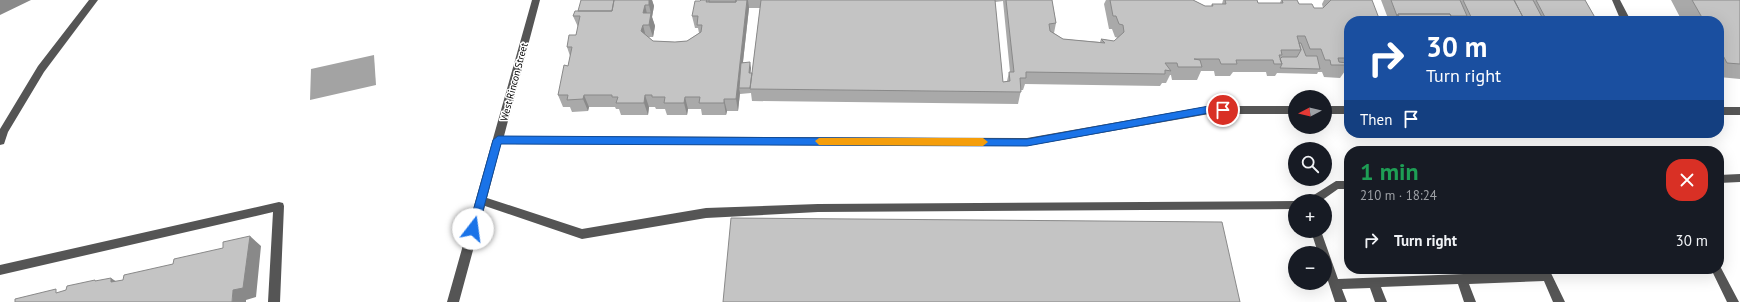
<!DOCTYPE html>
<meta charset="utf-8">
<style>
body{margin:0;font-family:"PT Sans",sans-serif;background:#242831;color:#f1f3f6;height:100vh;display:flex;flex-direction:column;font-size:15px;white-space:nowrap}
*{box-sizing:border-box;margin:0}
p{font-size:13px;color:#9ea1a6}
.icon{flex:none;width:22px;height:22px;fill:none;stroke:currentColor;stroke-width:2;stroke-linecap:round;stroke-linejoin:round}
.map{position:relative;flex:1;overflow:hidden}
.panel{position:absolute;left:1344px;top:146px;width:380px;height:128px;display:flex;flex-direction:column;background:#171b24;border-radius:16px;box-shadow:0 4px 16px #0002}
.panel>*{flex:none}
.banner{position:absolute;left:1344px;top:16px;width:380px;height:122px;border-radius:16px;box-shadow:0 4px 16px #0002;background:#1a4fa0;color:#fff;overflow:hidden}
.needle{width:26px;rotate:263deg}
.buttons{position:absolute;left:1288px;top:90px;display:grid;gap:8px}
.buttons a{display:grid;place-items:center;width:44px;height:44px;border-radius:50%;background:#171b24;box-shadow:0 4px 16px #0002;font-size:20px}
.pin{position:absolute;display:grid;place-items:center;width:34px;height:34px;color:#fff;margin:-17px;border:2px solid #fff;border-radius:50%;box-shadow:0 1px 4px #0007}
.me{position:absolute;width:44px;margin:-22px;rotate:15deg;stroke-linejoin:round;filter:drop-shadow(0 0 3px #0008)}
.turn{display:flex;align-items:center;gap:14px;height:84px;padding:0 16px;font-size:18px}
.turn .icon{width:52px;height:52px;stroke-width:2.5}
.turn b{display:block;font-size:28px;line-height:34px}
.then{display:flex;align-items:center;height:38px;padding:0 16px;background:#0003;gap:8px;font-size:15px}
.round{display:grid;place-items:center;flex:none;width:42px;height:42px;border-radius:16px;background:#242831}
.head{display:flex;align-items:center;justify-content:space-between;height:68px;padding:0 16px}
h1{font-size:24px;font-weight:700;line-height:30px;color:#1e9e55}
ul{padding:0;list-style:none}
li{display:flex;align-items:center;gap:12px;height:52px;padding:0 16px}
li div{flex:1}
li b{display:block;font-size:15px}
li em{font-style:normal}
.map>svg:first-child{display:block}
.water{fill:#a3a3a3}
.lines{fill:none;stroke-linecap:round;stroke-linejoin:round}
.minor{fill:#555;fill-rule:evenodd}
.wall{fill:#a9a9a9;fill-rule:evenodd}
.shaded-wall{fill:#898989}
.building{fill:#c4c4c4;stroke:#898989}
.route{fill:#1a73e8;stroke:#114b97}
.slow{fill:#f59e0b}
.labels{text-anchor:middle;dominant-baseline:central;stroke-width:3;stroke-linejoin:round;paint-order:stroke}
.street-label{font-size:10px;fill:#000;stroke:#fff}
</style>
<div class="map">
<svg width="1740" height="302" viewBox="0 0 1740 302">
<rect width="100%" height="100%" fill="#fff"/>
<path class="water" d="M374,55L376,85L310,100L311,69Z"/>
<g class="lines">
<path class="minor" d="M89,0H98L44,72L8,132L4,144L0,145V129L38,66Z
M532,0H540L504,136L1027,138L1209,106H1295V114H1209L1027,146L501,144L487,198L582,229L706,208L818,204L1295,201H1296H1295V209L818,212L706,218L582,239L485,206L459,302H447Z
M1612,0H1620L1631,21H1621Z
M1325,106H1349V114H1325Z
M1719,107H1740V115H1719Z
M1740,174V182L1719,183V175Z
M1336,181H1349V189H1338L1321,201H1308L1309,198Z
M279,202L283,203L284,206L280,302H268L273,212L0,275V265Z
M1311,231H1321L1338,279L1540,271L1539,269H1549L1565,302H1553L1544,281L1469,284L1476,302H1464L1458,284L1381,287L1387,302H1375L1370,288L1342,289L1347,302H1335L1325,272V253H1318Z
M1719,265L1720,266L1739,302H1727L1711,269H1719Z"/>
</g>
<path class="wall" d="M652,0L654,6L652,17L655,26L653,37H649L653,41L675,42L687,41L699,33L698,28H695L692,16L701,0H1052L1056,23L1054,33L1063,39L1100,42L1101,39L1114,41L1118,38L1115,37L1112,29H1109L1104,4L1106,0H1193L1205,6H1211L1212,4H1222L1223,0H1257L1258,3H1280L1281,0H1297L1299,4L1314,8H1323L1322,4L1324,0H1372L1349,21V71H1345L1340,78L1324,77L1322,72H1318L1317,74L1277,73L1275,76H1267L1266,72H1233L1230,76H1215L1214,71H1201L1197,80H1172L1171,75H1170L1166,83H1162L1160,86L1025,84L1023,90H1021L1018,104L752,101L751,93L740,94V93L738,111H727L726,115H702L701,109H688L687,115H667L665,109H656L655,107H649L648,115H621L619,109H616L615,107H589L588,111L572,112L570,107H563L558,95L568,66L570,56L567,47L576,35L578,27L573,16L578,11ZM1003,1L1010,72H1009L1007,81L1003,82L995,2ZM749,8H760L752,73H750L751,68L743,62Z
M1381,0H1585L1597,21H1389Z
M1671,0H1740V79L1719,77V21H1682Z"/>
<path class="shaded-wall" d="M0,0H31L0,15Z
M649,0H652L654,6L652,17L655,26L653,37L649,25L651,14L649,5Z
M747,0H748L749,8L740,88H739L740,93L738,111L736,99Z
M645,5L648,18L647,26L643,13Z
M643,25L646,37L641,31Z
M750,62L751,68L750,78L749,73Z
M584,95L589,107L588,111L583,99Z
M645,95L649,107L648,115L644,103Z
M685,97L688,109L687,115L684,103Z
M724,99L727,111L726,115L724,103Z
M250,236L261,246L256,297L246,300V302H232L233,290Z
M111,278L126,288L111,282Z"/>
<path class="building" d="M581,0H614L612,11H578Z
M614,0H649V5H645L643,13H651L649,25H643L641,31L653,41L675,42L687,41L701,32L702,25H697L698,16H692L695,1H700L701,0H707L706,2H736V0H747L736,99H724V103H699L700,97H685L684,103H664L665,97H652V95H645L644,103H616L618,97H612V95H584L583,99L567,100L568,95H558L564,65L568,66L572,47H567L569,35H576L580,16H573L575,11H612Z
M709,0H736V2H709Z
M761,0H995L1003,82L1010,81L1009,72H1014L1006,0H1052L1056,23L1049,24L1050,31L1063,39L1105,43L1101,39L1114,41L1124,32L1123,25L1119,24L1116,16H1113L1110,0H1193L1205,6H1213L1212,4H1226L1225,0H1257L1258,3H1283L1282,0H1297L1299,4H1312L1314,8H1323L1331,0H1372L1380,21H1349V58H1338L1339,62L1347,63L1348,65H1331L1330,60H1325L1321,49H1310L1305,36H1297L1301,50H1281L1282,55H1279L1282,64H1274L1273,60H1236L1237,64H1221L1219,59H1194L1200,60L1202,67H1178L1177,63H1165L1171,71L1165,70V74L1026,72V78H1020L1021,92L750,89Z
M1391,0H1460L1467,16H1451L1450,14H1398L1397,16Z
M1463,0H1514L1525,21H1473Z
M1514,0H1533L1544,21H1525Z
M1536,0H1585L1597,21H1547Z
M1692,0H1740V64L1727,63L1719,48V21H1704Z
M1398,14H1450L1453,21H1401Z
M1453,20H1464L1465,21H1453Z
M1299,43H1301L1306,56H1317L1320,69L1280,68L1282,64L1280,59L1282,57H1297L1301,50Z
M750,62L749,73H752L750,88H739L741,63Z
M731,218L1222,222L1240,302H723Z
M250,236L243,288L233,290L232,302H15V299L56,289V293L66,290L67,286L95,280V281L111,278V282L123,280L124,275L173,264L174,259L223,248V242Z"/>
<path class="route" d="M1209,106H1223L1228,110L1223,113H1209L1027,146L501,144L478,229L473,233L468,229L493,140L498,136L1027,139Z"/>
<path class="slow" d="M819,138H983L988,142L983,146L819,145L815,141Z"/>
<g class="labels">
<g class="street-label">
<text transform="translate(514 82) rotate(-75)">West Rincon Street</text>
</g>
</g>
</svg>
<div class="buttons">
<a><svg class="needle" viewBox="-14 -14 28 28"><path d="M0-13l5 13h-10z" fill="#e53935"/><path d="M0 13l5-13h-10z" fill="#9ea1a6"/></svg></a>
<a><svg class="icon" aria-label="search" viewBox="0 0 24 24"><circle cx="10" cy="10" r="6"/><path d="M15 15l6 6"/></svg></a>
<a>+</a>
<a>−</a>
</div>
<div class="pin" style="left:1223px;top:110px;background:#d93025"><svg class="icon" aria-label="arrive" viewBox="0 0 24 24"><path d="M6 21V4h12l-3 4 3 4H6"/></svg></div>
<svg class="me" style="left:473px;top:229px" viewBox="-20 -20 40 40"><circle r="19" fill="#fff"/><path d="M0-13L10 11 0 6-10 11z" fill="#1a73e8"/></svg>
<div class="banner">
<div class="turn"><svg class="icon" aria-label="right" viewBox="0 0 24 24"><path d="M7 20v-9h11M14 6l5 5-5 5"/></svg><div><b>30 m</b>Turn right</div></div>
<div class="then">Then<svg class="icon" aria-label="arrive" viewBox="0 0 24 24"><path d="M6 21V4h12l-3 4 3 4H6"/></svg></div>
</div>
<section class="panel">
<div class="head"><div><h1>1 min</h1><p>210 m · 18:24</p></div><a class="round" style="background:#d93025;color:#fff"><svg class="icon" aria-label="close" viewBox="0 0 24 24"><path d="M6 6l12 12M18 6L6 18"/></svg></a></div>
<ul>
<li><svg class="icon" aria-label="right" viewBox="0 0 24 24"><path d="M7 20v-9h11M14 6l5 5-5 5"/></svg><div><b>Turn right</b></div><em>30 m</em></li>
</ul>
</section>
</div>
